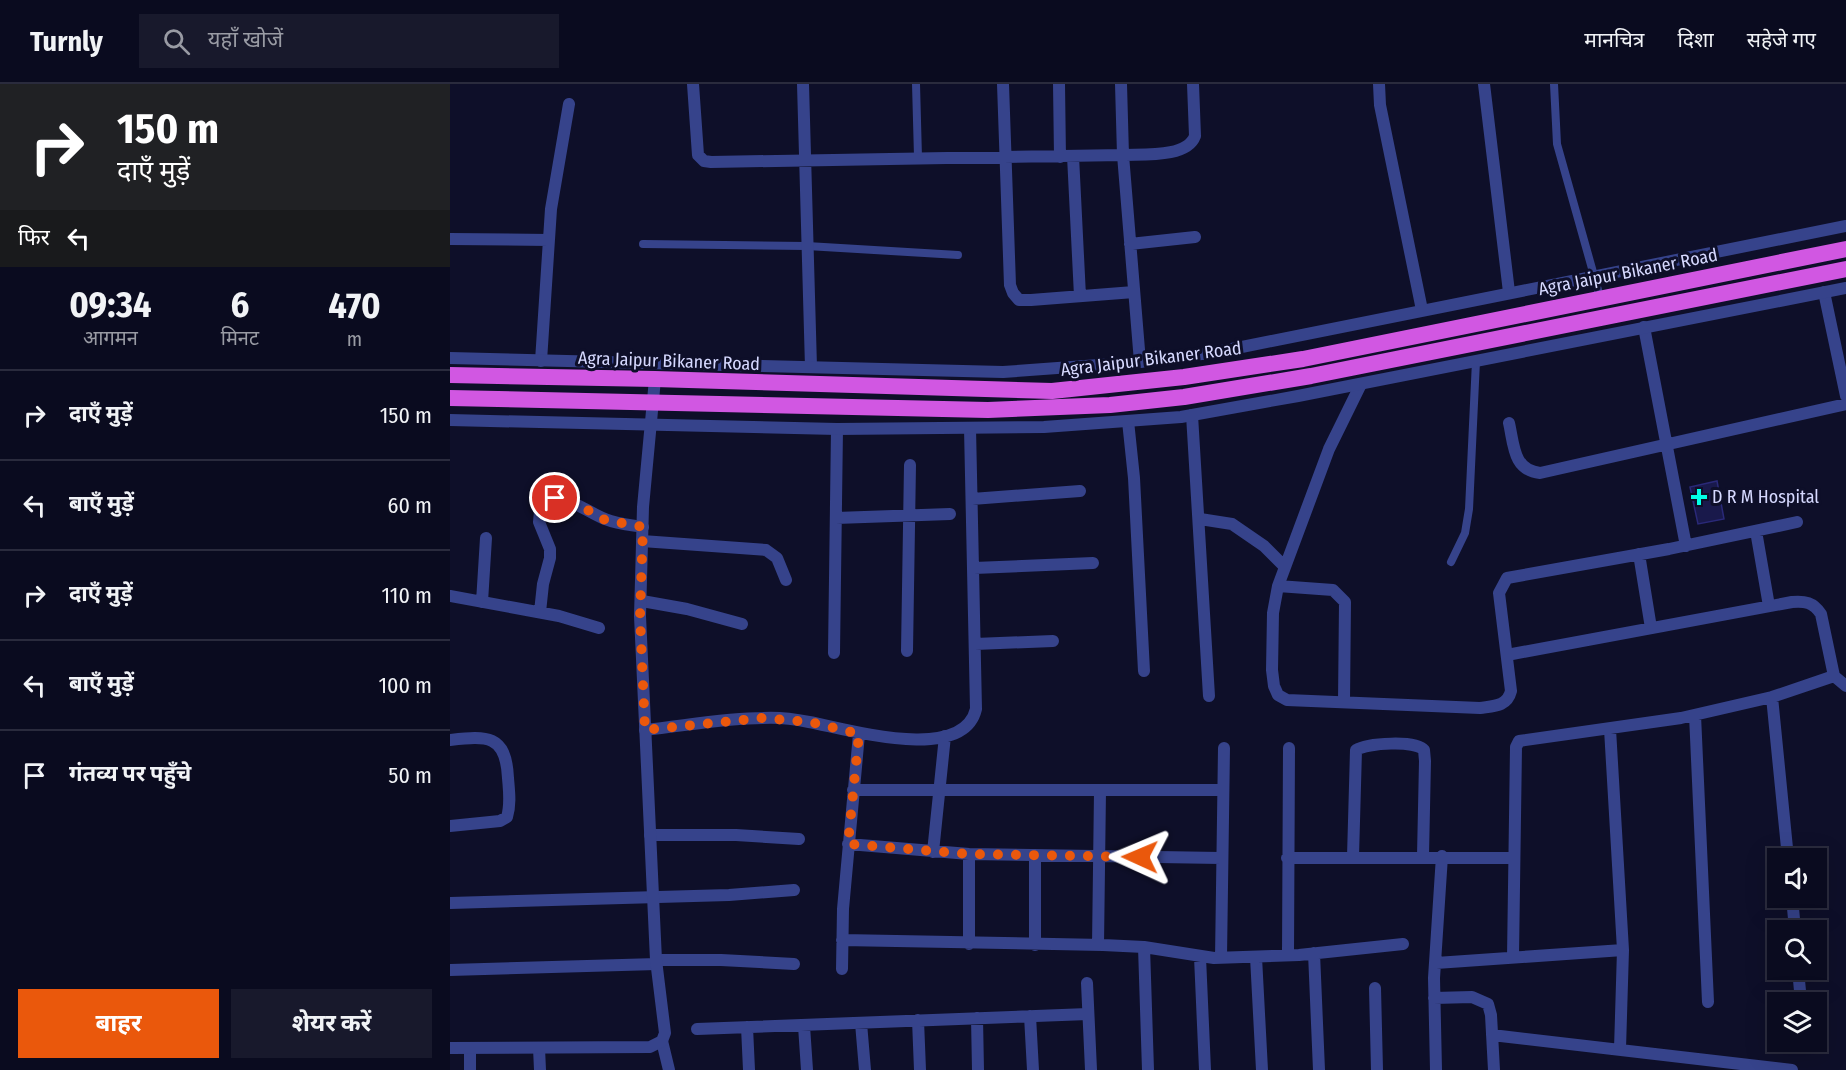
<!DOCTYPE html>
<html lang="hi">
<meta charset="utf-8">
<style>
body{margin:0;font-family:"Fira Sans Condensed","Noto Sans Devanagari",sans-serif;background:#18192c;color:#f1f3f6;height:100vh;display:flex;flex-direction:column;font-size:22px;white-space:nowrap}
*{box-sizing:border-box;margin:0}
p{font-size:20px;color:#999ba4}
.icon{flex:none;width:33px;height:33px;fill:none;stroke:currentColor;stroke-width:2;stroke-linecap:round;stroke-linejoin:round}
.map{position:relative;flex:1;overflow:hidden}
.panel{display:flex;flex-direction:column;background:#0a0b1f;width:450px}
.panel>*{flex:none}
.hud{background:#202124;color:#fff;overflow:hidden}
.fabs{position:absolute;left:1317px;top:764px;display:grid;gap:12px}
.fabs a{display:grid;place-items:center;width:60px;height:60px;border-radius:0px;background:#0a0b1f;box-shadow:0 6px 24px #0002,0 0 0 2px #2a2b3d;font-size:30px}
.pin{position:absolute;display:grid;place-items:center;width:51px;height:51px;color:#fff;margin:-26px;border:3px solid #fff;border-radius:50%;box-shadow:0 2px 6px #0007}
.me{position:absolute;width:66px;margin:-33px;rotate:271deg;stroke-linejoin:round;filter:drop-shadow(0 0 4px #0008)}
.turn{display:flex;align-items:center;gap:21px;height:126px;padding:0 18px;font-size:27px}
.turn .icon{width:78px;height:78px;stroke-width:2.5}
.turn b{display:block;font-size:42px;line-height:51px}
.then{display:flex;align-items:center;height:57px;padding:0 18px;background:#0003;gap:12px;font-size:22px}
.eta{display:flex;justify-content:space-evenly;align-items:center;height:102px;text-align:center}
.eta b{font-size:36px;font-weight:700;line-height:42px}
.cta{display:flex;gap:12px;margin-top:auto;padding:12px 18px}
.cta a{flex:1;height:69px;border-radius:0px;background:#ea580c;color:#fff;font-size:24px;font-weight:700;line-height:69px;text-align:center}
.cta a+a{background:#18192c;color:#f1f3f6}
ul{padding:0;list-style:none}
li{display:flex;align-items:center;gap:18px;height:90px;padding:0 18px;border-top:2px solid #2a2b3d}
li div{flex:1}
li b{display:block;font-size:22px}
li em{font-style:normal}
header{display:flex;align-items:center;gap:36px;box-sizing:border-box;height:84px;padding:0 30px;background:#0a0b1f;border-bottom:2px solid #2a2b3d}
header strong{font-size:28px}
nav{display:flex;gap:33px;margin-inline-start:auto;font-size:21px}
.search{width:420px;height:54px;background:#18192c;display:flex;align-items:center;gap:15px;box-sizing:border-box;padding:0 21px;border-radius:0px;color:#999ba4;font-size:22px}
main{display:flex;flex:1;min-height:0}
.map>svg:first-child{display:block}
.building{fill:#19194b;stroke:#2a2978;stroke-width:1.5}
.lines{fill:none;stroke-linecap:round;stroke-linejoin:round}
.service{stroke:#36438b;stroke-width:8}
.minor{stroke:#36438b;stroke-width:12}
.tertiary{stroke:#36438b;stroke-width:12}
.trunk{stroke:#d157e2;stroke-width:16}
.route{stroke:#ea580c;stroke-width:10;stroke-dasharray:0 18}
.poi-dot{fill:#02ffe7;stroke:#0e0f29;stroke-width:2}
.labels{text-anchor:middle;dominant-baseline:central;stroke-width:6;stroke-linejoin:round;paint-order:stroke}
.street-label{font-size:18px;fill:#d6d9ff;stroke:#0e0f29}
.poi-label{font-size:18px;fill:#d6d9ff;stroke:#0e0f29;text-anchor:start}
</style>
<header>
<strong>Turnly</strong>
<div class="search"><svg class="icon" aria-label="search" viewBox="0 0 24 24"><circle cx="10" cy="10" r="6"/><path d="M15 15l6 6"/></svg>यहाँ खोजें</div>
<nav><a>मानचित्र</a><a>दिशा</a><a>सहेजे गए</a></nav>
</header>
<main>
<section class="panel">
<div class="hud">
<div class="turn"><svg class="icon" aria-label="right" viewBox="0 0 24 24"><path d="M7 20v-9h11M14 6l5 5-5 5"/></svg><div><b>150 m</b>दाएँ मुड़ें</div></div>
<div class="then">फिर<svg class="icon" aria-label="left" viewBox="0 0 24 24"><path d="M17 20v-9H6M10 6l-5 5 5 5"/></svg></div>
</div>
<div class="eta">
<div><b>09:34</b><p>आगमन</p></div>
<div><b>6</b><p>मिनट</p></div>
<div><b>470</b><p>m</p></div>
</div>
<ul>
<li><svg class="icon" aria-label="right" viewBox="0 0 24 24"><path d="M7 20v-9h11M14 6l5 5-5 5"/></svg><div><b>दाएँ मुड़ें</b></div><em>150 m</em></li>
<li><svg class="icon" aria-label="left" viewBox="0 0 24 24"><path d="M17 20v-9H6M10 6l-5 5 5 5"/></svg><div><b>बाएँ मुड़ें</b></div><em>60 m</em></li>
<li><svg class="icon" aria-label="right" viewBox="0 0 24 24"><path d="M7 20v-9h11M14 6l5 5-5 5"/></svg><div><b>दाएँ मुड़ें</b></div><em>110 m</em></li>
<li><svg class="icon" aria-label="left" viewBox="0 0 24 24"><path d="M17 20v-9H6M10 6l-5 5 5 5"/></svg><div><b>बाएँ मुड़ें</b></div><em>100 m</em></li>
<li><svg class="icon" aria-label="arrive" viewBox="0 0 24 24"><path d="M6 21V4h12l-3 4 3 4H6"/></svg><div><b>गंतव्य पर पहुँचे</b></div><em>50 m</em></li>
</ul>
<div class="cta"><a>बाहर</a><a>शेयर करें</a></div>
</section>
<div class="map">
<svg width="1396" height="986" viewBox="0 0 1396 986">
<rect width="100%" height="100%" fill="#0e0f29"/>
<path class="building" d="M1267,397L1274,435L1248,440L1240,403Z"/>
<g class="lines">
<path class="service" d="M466,0L468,73
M1104,0L1107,60L1150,213
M193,160L357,162L508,171
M1001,478L1015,449L1019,425L1026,277"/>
<path class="minor" d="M243,0L248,71L254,77L261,78L673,71C693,70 737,74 745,52L743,0
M353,0L361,283
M553,0L560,201L563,209L569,216H581L684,208
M609,0L610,73
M671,0L673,71L690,278
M929,0L930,21L972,226
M1034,0L1059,208
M623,72L630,212
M0,155L99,156
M680,160L745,153
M1374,208L1396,312
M1194,243L1236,462
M91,277L101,125L119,20
M911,300L879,365L828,502L823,529L822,586L824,602L828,611L837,616L1030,624C1043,622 1057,623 1061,607L1049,509L1057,494L1219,465L1347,438
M742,331L759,612
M678,337L684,394L694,587
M1059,339C1064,361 1063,386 1090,389L1396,320
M522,415L630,407
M386,434L500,430
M750,435L782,440L814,462L834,482
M1306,447L1319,522
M192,457L316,466L327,474L336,496
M1189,470L1201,544
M524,484L643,479
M828,502L883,506L895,518L894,617
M0,512L109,532L149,544
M192,517L237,525L292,540
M32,518L36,454
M90,528L93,500L100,474V465L89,438L91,417C112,406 136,428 155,435C167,440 180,441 193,443
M525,560L603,557
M457,567L460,381
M384,569L387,345
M1057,571L1342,518C1355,517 1363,518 1371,530L1384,592L1396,602
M1322,613L1338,774
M1245,631L1258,918
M1160,645L1173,866L1170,965
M195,646C234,642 274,634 313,634C328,633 344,635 359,638C397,645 513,680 526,625L520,344
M0,656C37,652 56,650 58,694C59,707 61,720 57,733L50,737L0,742
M403,706H773
M200,751H286L349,755
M398,760L519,770L771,774
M483,768L495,652
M519,770V860
M585,771V861
M903,773L906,666C917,659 966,656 974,666L975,677L973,772
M837,774H1063
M1342,813L1345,846
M0,819L279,811L344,806
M392,856L653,861L694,863L764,874L849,871L953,860
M648,861L650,707
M694,863L698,986
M864,869L869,986
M838,871L839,664
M750,873L755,986
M806,873L812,986
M1063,873L1066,663L1069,657L1231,634L1322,613L1384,592
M771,874L774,664
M206,876H271L344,880
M986,879L1173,866
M392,885L393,825L409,650
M1348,885L1351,918
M0,886L207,880
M637,899L641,986
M925,904L927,986
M984,914L1022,913L1038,920L1041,931L1044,986
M580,932L583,986
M527,934L528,986
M468,936L470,986
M411,939L415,986
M354,942L357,986
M297,943L299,986
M247,945L638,930
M1042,951L1342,986
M212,957L219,986
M20,964V986
M89,964L90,986
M986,986L984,894L992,772"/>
<path class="tertiary" d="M0,274L553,288L690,278L767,268L1396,142
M0,336L387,345L594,343L731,333L848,312L1396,204
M0,964L200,963L212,957L215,949L206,876L190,532L193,423L205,295"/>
<path class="trunk" d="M0,291L205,295L602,307L734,293L853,275L1396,165
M0,314L538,326L660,321L734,313L861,292L1396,185"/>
</g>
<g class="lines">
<path class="route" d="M105,414L127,420L155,436L193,443L190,532L195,646L312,634L360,638L409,650L398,760L519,770L690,773"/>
</g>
<path class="poi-dot" d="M1246 404h6v6h6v6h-6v6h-6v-6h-6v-6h6z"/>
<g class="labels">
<g class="street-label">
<text transform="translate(1178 188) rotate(-11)">Agra Jaipur Bikaner Road</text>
<text transform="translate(701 275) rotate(-7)">Agra Jaipur Bikaner Road</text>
<text transform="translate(219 277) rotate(2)">Agra Jaipur Bikaner Road</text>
</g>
<g class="poi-label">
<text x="1262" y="413">D R M Hospital</text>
</g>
</g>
</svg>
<div class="fabs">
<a><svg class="icon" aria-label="sound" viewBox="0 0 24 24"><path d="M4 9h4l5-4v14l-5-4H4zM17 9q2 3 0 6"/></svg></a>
<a><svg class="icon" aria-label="search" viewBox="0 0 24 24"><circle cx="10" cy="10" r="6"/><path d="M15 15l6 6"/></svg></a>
<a><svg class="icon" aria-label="layers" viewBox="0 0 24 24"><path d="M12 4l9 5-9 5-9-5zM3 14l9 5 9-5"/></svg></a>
</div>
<div class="pin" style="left:105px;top:414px;background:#d93025"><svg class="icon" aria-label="arrive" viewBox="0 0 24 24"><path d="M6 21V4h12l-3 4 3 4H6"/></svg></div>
<svg class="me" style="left:690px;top:773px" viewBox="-20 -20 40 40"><path d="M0-17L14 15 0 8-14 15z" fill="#ea580c" stroke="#fff" stroke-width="4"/></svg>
</div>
</main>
